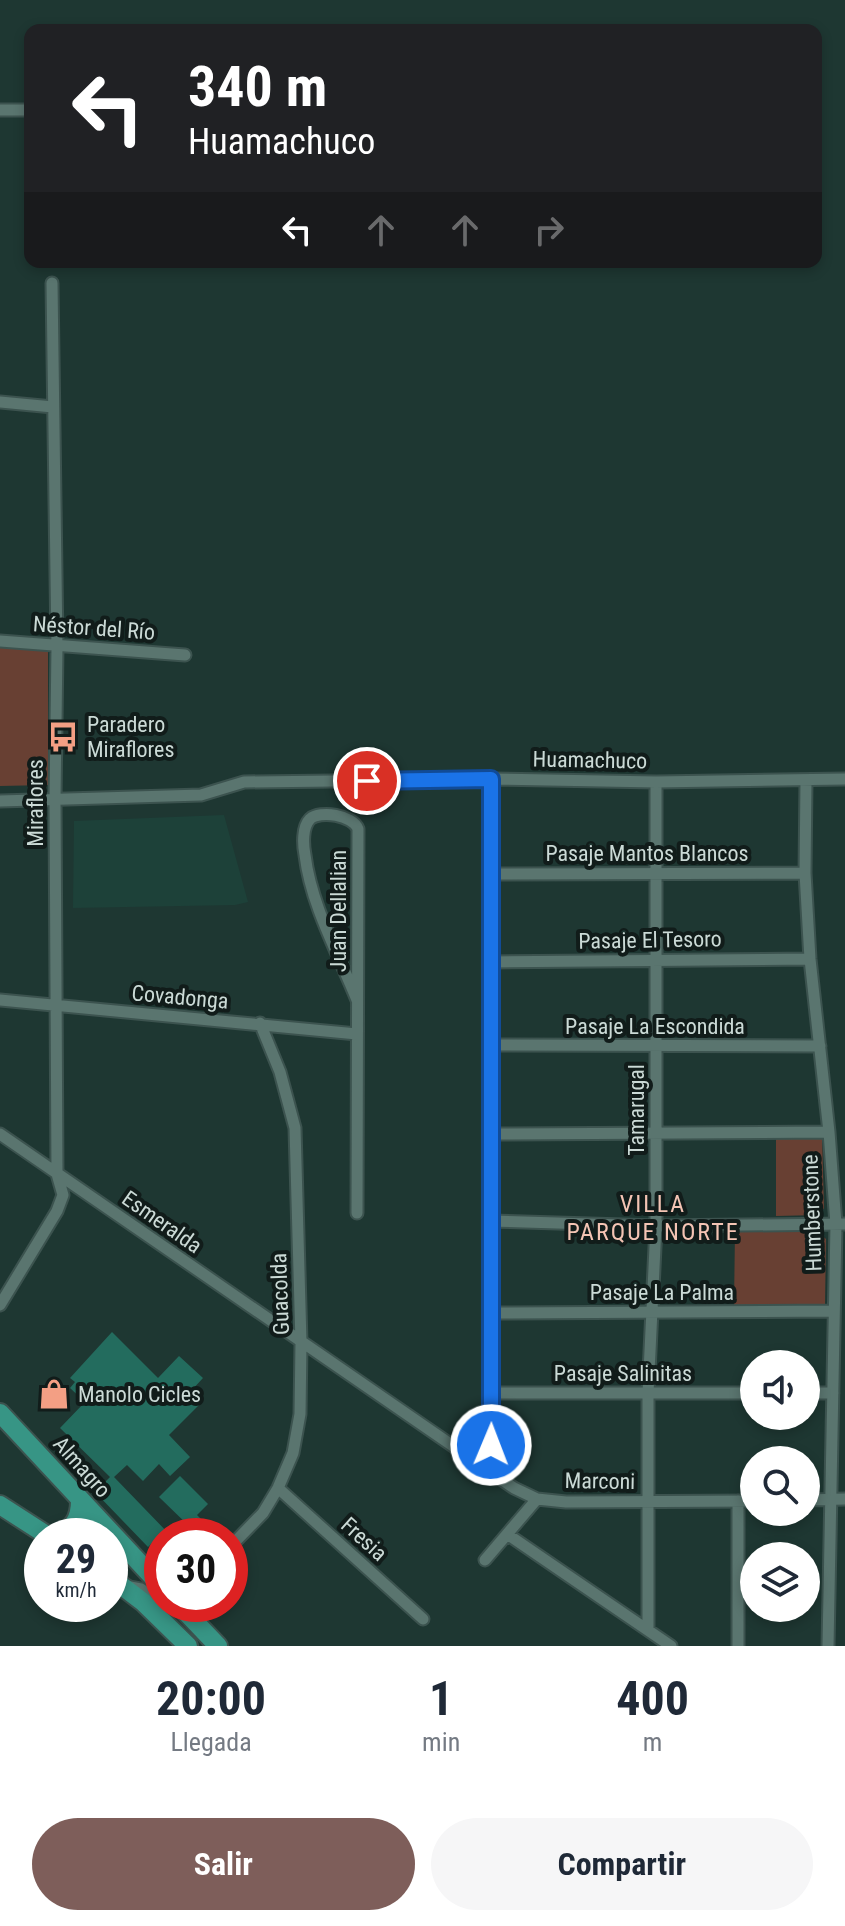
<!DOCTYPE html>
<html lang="es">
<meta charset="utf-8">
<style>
body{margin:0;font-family:"Roboto Condensed",sans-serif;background:#f6f6f7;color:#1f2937;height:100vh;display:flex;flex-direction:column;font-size:30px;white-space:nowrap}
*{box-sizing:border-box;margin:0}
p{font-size:26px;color:#747a83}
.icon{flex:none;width:44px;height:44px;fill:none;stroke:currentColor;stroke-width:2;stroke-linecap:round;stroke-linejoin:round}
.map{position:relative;height:1646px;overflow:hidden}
.panel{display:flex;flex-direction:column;background:#fff;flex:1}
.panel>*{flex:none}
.hud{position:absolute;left:24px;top:24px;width:798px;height:244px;border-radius:16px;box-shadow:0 4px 12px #0003;background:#202124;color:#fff;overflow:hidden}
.controls{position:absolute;left:740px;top:1350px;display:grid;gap:16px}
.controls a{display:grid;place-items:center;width:80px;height:80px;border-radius:50%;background:#fff;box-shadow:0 4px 12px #0003;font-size:40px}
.speed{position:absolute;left:24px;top:1518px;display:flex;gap:16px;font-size:40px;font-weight:700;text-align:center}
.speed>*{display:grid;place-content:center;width:104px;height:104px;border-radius:50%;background:#fff;box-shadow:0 4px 12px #0003;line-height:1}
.speed small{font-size:20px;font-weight:400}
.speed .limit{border:12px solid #d22;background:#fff;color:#111}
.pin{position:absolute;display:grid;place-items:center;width:68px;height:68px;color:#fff;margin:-34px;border:4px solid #fff;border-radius:50%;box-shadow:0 2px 8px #0007}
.me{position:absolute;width:88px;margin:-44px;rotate:1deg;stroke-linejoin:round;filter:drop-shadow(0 0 6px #0008)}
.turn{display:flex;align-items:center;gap:28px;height:168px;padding:0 32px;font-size:36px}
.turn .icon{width:104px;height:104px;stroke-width:2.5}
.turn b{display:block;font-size:56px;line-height:68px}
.lanes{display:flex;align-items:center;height:76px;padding:0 32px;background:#0003;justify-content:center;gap:40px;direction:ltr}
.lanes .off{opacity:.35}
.eta{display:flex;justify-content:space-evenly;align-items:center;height:136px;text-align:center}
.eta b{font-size:48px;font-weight:700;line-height:56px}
.primary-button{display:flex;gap:16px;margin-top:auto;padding:16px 32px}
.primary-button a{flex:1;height:92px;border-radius:48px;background:#7e5e5a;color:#fff;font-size:32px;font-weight:700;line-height:92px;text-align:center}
.primary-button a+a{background:#f6f6f7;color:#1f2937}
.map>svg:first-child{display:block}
.built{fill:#1d4139}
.green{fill:#684033}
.building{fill:#236c5e}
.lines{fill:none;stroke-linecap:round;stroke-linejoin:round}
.street-casing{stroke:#3c534f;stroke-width:15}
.primary-casing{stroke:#3c534f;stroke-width:22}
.street{stroke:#5a756f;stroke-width:11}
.primary{stroke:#379585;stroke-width:18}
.route-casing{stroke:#114b97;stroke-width:20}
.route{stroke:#1a73e8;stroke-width:14}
.labels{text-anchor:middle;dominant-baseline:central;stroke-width:8;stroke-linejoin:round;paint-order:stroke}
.street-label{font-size:22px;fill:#cbdad6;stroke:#111c1a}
.poi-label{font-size:22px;fill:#cbdad6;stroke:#111c1a;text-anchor:start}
.neighbourhood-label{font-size:24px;letter-spacing:2px;fill:#f4c4b4;stroke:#111c1a}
</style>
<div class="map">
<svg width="845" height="1646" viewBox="0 0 845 1646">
<rect width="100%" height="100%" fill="#1e3732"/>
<path class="built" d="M224,815L248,902L235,905L73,908L74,821Z"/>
<path class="green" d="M0,645L48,650V785L0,786Z
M822,1136L824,1208L819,1215L776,1216V1137Z
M735,1231H817L826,1239L825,1307L734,1305Z"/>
<path class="building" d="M112,1332L158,1378L179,1356L203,1378L191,1391L202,1402L169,1435L190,1457L170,1476L159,1464L143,1481L127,1465L114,1477L171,1536H159L148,1547L95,1492L110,1477L60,1428L85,1402L70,1388L75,1382L70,1378Z
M180,1476L208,1504L197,1515L202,1520L192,1529L159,1497Z"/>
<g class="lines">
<g class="street-casing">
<path id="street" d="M0,110H30
M0,402L53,407
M0,641L185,655
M806,781L805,873L810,959L829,1132L836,1224L828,1646
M0,801L201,795L244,782L491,779L656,782L845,779
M489,874L805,873
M491,962L810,959
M0,1000L357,1034
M490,1045L820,1046
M0,1134L514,1488L537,1499L566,1502L754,1501
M491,1134L829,1132
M357,1213L358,829C353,815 320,810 310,819C302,827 303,845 305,855C311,905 338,953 357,1000
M490,1221L656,1226L845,1224
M0,1305L57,1211L63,1195L57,1174L55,799L57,647L52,283
M490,1313L834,1311
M491,1393H754
M806,1393H833
M490,1471L491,779
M278,1488L423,1619
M806,1500L845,1499
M738,1501V1646
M507,1534L671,1646
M230,1547L263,1513L278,1488L293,1453L300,1414L301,1343L295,1128L280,1072L260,1023
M485,1560L537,1499
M125,1586L141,1589L166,1607L173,1604
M648,1630V1393L656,1226V782"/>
</g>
<g class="primary-casing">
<path id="primary" d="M0,1413L162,1587
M0,1505L48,1536
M56,1536C73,1530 80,1519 80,1501
M110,1577L143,1602L188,1646
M178,1604L218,1646"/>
</g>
<use href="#street" class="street"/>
<use href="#primary" class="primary"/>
</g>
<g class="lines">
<g class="route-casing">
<path id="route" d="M367,781L491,779V1445"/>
</g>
<use href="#route" class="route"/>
</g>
<defs>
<g id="bus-bare" transform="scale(2.4)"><path d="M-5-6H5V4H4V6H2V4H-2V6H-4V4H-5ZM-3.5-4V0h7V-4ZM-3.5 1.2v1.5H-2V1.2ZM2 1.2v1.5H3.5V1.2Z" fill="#f39f84" stroke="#111c1a" stroke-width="2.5" paint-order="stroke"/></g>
<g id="shop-bare" transform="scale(2.4)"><path d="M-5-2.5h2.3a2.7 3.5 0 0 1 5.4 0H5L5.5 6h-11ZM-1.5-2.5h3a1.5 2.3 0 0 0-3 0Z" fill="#f39f84" stroke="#111c1a" stroke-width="2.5" paint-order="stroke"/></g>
</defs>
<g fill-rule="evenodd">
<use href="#bus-bare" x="63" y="737"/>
<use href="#shop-bare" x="54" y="1394"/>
</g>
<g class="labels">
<g class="street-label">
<text transform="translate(94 628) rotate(4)">Néstor del Río</text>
<text transform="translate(590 760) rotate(1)">Huamachuco</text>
<text transform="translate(35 803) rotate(-90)">Miraflores</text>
<text x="647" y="853">Pasaje Mantos Blancos</text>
<text transform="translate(338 911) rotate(-90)">Juan Dellalian</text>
<text transform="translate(650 940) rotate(-1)">Pasaje El Tesoro</text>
<text transform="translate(180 997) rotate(5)">Covadonga</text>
<text x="655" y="1026">Pasaje La Escondida</text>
<text transform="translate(636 1110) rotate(-90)">Tamarugal</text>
<text transform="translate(812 1213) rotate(-92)">Humberstone</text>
<text transform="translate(162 1222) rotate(35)">Esmeralda</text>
<text x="662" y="1292">Pasaje La Palma</text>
<text transform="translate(280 1294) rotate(-92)">Guacolda</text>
<text x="623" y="1373">Pasaje Salinitas</text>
<text transform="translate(82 1467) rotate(48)">Almagro</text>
<text transform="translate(600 1481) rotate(1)">Marconi</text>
<text transform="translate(364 1539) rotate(42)">Fresia</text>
</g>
<g class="poi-label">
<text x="87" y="724">Paradero<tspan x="87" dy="25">Miraflores</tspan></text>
<text x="78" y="1394">Manolo Cicles</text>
</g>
<g class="neighbourhood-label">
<text x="653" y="1204">VILLA<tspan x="653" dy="28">PARQUE NORTE</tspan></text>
</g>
</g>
</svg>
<div class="controls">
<a><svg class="icon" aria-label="sound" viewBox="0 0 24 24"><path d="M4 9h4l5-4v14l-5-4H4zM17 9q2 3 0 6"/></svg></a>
<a><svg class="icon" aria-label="search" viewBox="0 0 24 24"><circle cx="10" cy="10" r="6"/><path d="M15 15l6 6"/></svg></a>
<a><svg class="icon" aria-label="layers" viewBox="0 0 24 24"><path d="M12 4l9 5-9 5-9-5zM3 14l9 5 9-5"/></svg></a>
</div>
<div class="speed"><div>29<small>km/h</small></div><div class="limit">30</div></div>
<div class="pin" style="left:367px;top:781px;background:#d93025"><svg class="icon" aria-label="arrive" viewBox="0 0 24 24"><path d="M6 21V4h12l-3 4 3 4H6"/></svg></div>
<svg class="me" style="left:491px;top:1445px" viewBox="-20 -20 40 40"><circle r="17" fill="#1a73e8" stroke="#fff" stroke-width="3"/><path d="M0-11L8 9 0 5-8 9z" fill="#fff"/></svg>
<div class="hud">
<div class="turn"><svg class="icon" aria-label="left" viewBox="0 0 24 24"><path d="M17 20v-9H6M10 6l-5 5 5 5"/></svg><div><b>340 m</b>Huamachuco</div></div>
<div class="lanes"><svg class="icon" aria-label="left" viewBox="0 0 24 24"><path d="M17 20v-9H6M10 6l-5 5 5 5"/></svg><svg class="icon off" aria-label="ahead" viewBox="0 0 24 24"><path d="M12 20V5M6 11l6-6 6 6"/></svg><svg class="icon off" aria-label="ahead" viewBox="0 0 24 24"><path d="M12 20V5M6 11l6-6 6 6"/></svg><svg class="icon off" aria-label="right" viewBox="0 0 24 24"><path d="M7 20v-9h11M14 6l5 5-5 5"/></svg></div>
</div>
</div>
<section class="panel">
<div class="eta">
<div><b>20:00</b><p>Llegada</p></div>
<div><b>1</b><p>min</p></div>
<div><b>400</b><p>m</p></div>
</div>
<div class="primary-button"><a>Salir</a><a>Compartir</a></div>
</section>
